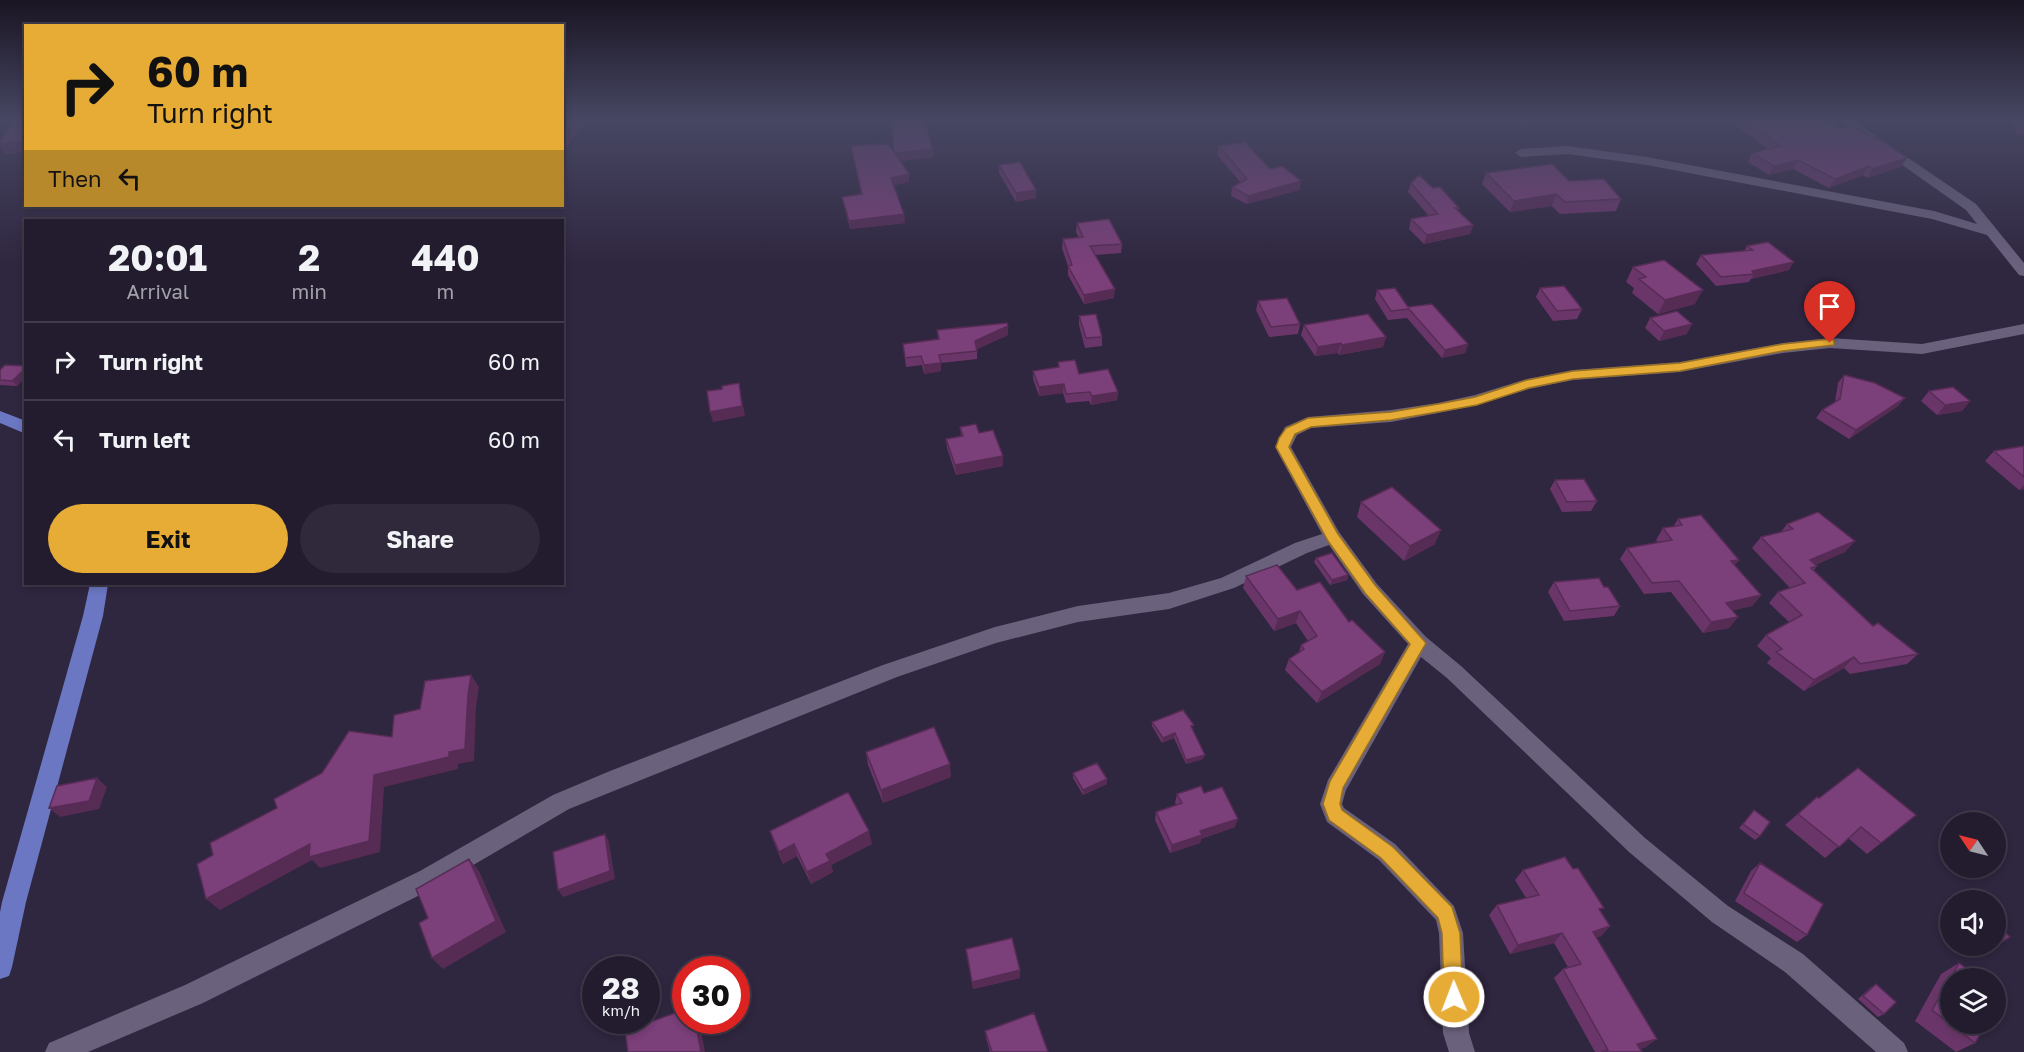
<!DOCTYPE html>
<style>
body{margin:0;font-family:"Golos Text",sans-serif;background:#2f293b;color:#f1f3f6;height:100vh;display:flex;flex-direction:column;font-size:22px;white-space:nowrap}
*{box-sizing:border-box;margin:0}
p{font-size:20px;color:#a3a1aa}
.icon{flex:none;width:33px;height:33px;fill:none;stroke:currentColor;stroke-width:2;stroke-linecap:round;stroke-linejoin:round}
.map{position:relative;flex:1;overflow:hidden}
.drawer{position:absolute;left:24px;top:219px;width:540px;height:366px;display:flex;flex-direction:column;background:#231c2f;border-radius:0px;box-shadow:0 3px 9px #0003,0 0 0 2px #403a4b}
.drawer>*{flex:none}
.guide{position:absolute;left:24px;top:24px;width:540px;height:183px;border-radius:0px;box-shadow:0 3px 9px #0003,0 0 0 2px #403a4b;background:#e6ac36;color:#111;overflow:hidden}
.needle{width:39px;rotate:305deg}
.tools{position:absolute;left:1940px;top:812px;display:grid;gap:12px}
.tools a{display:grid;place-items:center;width:66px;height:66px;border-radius:50%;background:#231c2f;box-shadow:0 3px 9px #0003,0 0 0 2px #403a4b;font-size:30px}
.speed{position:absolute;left:582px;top:956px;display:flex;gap:12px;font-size:30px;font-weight:700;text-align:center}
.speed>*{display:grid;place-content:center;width:78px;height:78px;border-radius:50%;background:#231c2f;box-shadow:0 3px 9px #0003,0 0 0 2px #403a4b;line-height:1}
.speed small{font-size:15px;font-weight:400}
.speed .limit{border:9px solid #d22;background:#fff;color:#111}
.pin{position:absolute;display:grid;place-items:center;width:51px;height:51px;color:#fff;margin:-62px -26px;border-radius:50% 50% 50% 0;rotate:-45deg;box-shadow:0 0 6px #0007}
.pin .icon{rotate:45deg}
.me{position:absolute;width:66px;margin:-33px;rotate:359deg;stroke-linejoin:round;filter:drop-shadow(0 0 4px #0008)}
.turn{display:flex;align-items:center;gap:21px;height:126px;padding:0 24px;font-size:27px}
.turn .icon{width:78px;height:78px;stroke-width:2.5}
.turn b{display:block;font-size:42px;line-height:51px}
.then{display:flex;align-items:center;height:57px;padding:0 24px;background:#0003;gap:12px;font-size:22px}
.eta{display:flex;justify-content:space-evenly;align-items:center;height:102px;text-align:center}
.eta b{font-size:36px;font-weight:700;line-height:42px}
.primary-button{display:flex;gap:12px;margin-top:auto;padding:12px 24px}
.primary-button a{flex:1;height:69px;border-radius:36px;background:#e6ac36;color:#111;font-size:24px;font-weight:700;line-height:69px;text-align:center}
.primary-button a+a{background:#2f293b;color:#f1f3f6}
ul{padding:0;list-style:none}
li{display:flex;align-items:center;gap:18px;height:78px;padding:0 24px;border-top:2px solid #403a4b}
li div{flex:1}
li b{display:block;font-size:22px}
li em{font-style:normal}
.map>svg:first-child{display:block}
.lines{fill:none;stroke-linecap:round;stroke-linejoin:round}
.minor{fill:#6a617d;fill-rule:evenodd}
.major{fill:#6b77c3;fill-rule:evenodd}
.wall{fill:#6a3669}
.shaded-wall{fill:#562c55}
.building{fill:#7b3f7a;stroke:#562c55;stroke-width:1.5}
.route{fill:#e6ac36;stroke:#967023;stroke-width:1.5}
</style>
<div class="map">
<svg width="2024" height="1052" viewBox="0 0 2024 1052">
<rect width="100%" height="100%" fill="#2f263f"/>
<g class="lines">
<path class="minor" d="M1837,119H1851L1976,204L2024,263V276L2019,275L1987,235L1932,219L1647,165L1568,154L1521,157L1515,153L1521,149L1568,146L1647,157L1934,211L1977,224L1966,210Z
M2024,324V334L1922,354L1830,348L1783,353L1680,372L1573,380L1529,389L1477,405L1438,413L1391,422L1311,428L1297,435L1291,447L1339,532L1377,584L1426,637L1461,666L1645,838L1728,906L1803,954L1904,1043L1908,1052H1876L1785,972L1712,922L1629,852L1447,678L1421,657L1346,790L1342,804L1344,808L1395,844L1454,906L1463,933L1469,1033L1475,1052H1449L1443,1033L1439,933L1436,920L1379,860L1327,822L1320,804L1328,780L1408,644L1363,594L1329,545L1307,553L1234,588L1169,609L1078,622L996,643L897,677L569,809L436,887L203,1003L88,1052H45L49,1043L185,985L420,871L553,795L610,771L883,665L995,627L1078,606L1169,593L1221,578L1295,543L1322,534L1275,447L1285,427L1308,417L1391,410L1438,403L1475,395L1527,379L1573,370L1680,362L1783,343L1830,338L1922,344Z"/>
<path class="major" d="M0,411L26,421V434L0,423Z
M90,584H108L103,616L26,902L12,967L9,976L0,979V912L2,902L83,616Z"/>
</g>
<path class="wall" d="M1512,119H1543L1542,122L1521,126Z
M1738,119H1823L1901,167L1867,178L1863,175L1829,188L1793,169L1769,175L1748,162L1752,153L1768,149L1735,125Z
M2012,119H2024V136L2017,135Z
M851,146L894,152L933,149L934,157L900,161L909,182L893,185L905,223L850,229L842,197L861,194Z
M1219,146L1270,169L1301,181L1299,190L1247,204L1231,196L1232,187L1241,183L1217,155Z
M999,165L1036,190V198L1016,202L999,173Z
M1486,173L1569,181L1621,199L1616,211L1560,214L1552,206L1510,212L1482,184Z
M1411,183L1433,188L1459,208L1458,211L1473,225L1470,234L1424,244L1409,229L1411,219L1429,216L1408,192Z
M1077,223L1122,244L1121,253L1095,255L1114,298L1084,304L1068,275V266L1062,248L1063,239L1079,238L1076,232Z
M1747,246L1789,270L1751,279L1749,282L1716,286L1696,264L1701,255L1744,251Z
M1633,267L1695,304L1658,314L1632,293L1634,288L1626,282Z
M1540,288L1582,309L1577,319L1553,321L1536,297Z
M1377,290L1408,307L1468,344L1465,353L1442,358L1407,318L1388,320L1375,299Z
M1258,301L1300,324L1298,334L1269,337L1256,310Z
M1079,316L1102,337V346L1085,348L1079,325Z
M1650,318L1687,334L1659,341L1645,328Z
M1304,325L1386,337L1383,347L1339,355L1338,353L1315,356L1301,335Z
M1008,326V335L977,349V359L941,363V371L924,374L922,365L906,367L903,344L938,339L937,330Z
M1058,362L1079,374L1118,392L1117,400L1091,405L1089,401L1066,403L1063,393L1039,396L1033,379V371L1058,367Z
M26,366L17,386L0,385V370Z
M1844,375L1905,398L1898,406L1849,439L1816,418L1822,410L1835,402L1838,383Z
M1929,391L1970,401L1962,411L1937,415L1921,401Z
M960,427L1003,466L956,475L947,448L946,439L961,436Z
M2024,446V489L2019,490L1985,461L1994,451Z
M1555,480L1597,501L1591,511L1562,512L1550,489Z
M1361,502L1435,544L1404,561L1357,517Z
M1678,519L1739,560L1734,565L1761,595L1752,606L1732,610L1738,617L1729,628L1703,633L1671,592L1644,594L1620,559L1627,548L1658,542L1656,540L1663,528L1673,527Z
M1787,524L1845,552L1815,565L1817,566L1814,570L1873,626L1918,654L1907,664L1850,674L1844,668L1804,691L1767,663L1771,658L1757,646L1766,635L1789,622L1769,603L1778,592L1790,588L1752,548L1761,537L1781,532Z
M1316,558L1348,575L1347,580L1330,585L1314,562Z
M1246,576L1297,590L1349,622L1385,652L1380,664L1317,703L1285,670L1289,659L1299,652L1301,645L1308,641L1296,623L1274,631L1243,588Z
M1554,582L1604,587L1620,606L1614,616L1564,621L1548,592Z
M1152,722L1193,729L1203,759L1186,764L1174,738L1162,743L1152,726Z
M866,752L951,777L883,803L868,765Z
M1858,768L1881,843L1867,854L1848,838L1825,858L1785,825L1817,797L1819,798Z
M1073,773L1107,784L1083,795L1073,778Z
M1204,793L1235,827L1201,839L1200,843L1170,853L1155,820L1156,812L1177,805L1175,803L1177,794Z
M1754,810L1760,836L1755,840L1739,828Z
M770,831L872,844L831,865L833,872L811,884L797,856L783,864L774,843Z
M1760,863L1807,935L1797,942L1735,901L1751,871Z
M1523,870L1600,912L1610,926L1601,936L1596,937L1646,1047L1640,1049L1642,1052H1595L1554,978L1563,969L1568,967L1554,943L1510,954L1489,915L1497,905L1526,898L1515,880Z
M2010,937L1988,950L1983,945H1995Z
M966,949L1020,978L973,989Z
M1959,963L1980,978H1950V1023L1975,1043L1956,1052L1915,1021L1941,974Z
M1876,984L1884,1014L1878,1017L1858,999L1870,988Z
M985,1031L1048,1052H990L986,1038Z"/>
<path class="shaded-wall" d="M576,119H587L562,153V137Z
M1523,119H1543L1542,122L1521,126Z
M26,141V152L5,154L0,147V144Z
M933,149L934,157L895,162V153Z
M1907,158L1901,167L1867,178L1872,169Z
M1798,160L1793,169L1769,175L1774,166Z
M1869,166L1863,175L1829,188L1835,179Z
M909,174V182L891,186V178Z
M1301,181L1299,190L1247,204L1248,196Z
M1036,190V198L1016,202V193Z
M1556,194L1552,206L1510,212L1514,201Z
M904,214L905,223L850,229L849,221Z
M1473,225L1470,234L1424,244L1427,235Z
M1794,262L1789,270L1751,279L1754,274L1752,271Z
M1115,289L1114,298L1084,304V295Z
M1703,290L1695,304L1658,314L1665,300Z
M1692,324L1687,334L1659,341L1664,331Z
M1008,326V335L975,350V341Z
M1386,337L1383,347L1339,355L1342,345Z
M1341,343L1338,353L1315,356L1318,347Z
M1468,344L1465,353L1442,358L1445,350Z
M941,363V371L924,374V365Z
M26,368V377L17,386L12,381Z
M739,383L745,416L713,422L710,412Z
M1064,384L1063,393L1039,396V387Z
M1118,392L1117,400L1091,405L1092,396Z
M1905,398L1898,406L1849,439L1856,430Z
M1970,401L1962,411L1937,415L1945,405Z
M1003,456V466L956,475L955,465Z
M2024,485V489L2019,490Z
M1441,530L1435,544L1404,561L1410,546Z
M1855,541L1845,552L1802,571L1810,560Z
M1739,560L1730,571L1731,561Z
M1348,575L1347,580L1330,585L1332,580Z
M1761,595L1752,606L1718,614L1726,603Z
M1300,611L1296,623L1274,631L1278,619Z
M1738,617L1729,628L1703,633L1711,622Z
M1385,652L1380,664L1317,703L1322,692Z
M1854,657L1844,668L1804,691L1814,680Z
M471,675L479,687L476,708L474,761L458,764V769L384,787L380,852L320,868L312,860L220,910L206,899L374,775L449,752L468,695Z
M1175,733L1174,738L1162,743L1163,738Z
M1205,755L1203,759L1186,764V760Z
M950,764L951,777L883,803L881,790Z
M97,778L107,787L99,809L60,817L49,808Z
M1107,779V784L1083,795V790Z
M1238,819L1235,827L1201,839L1200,843L1170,853L1172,845L1200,831Z
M869,831L872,844L831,865L833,872L811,884L807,872L826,854Z
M605,834L609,842L615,879L563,897L558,890Z
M794,844L797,856L783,864L779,852Z
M469,859L479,871L506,932L443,969L432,958Z
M1610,926L1601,936L1584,941L1593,932Z
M1562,933L1554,943L1510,954L1518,945Z
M1020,970V978L973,989L972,982Z
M695,1020H699L705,1052H701Z
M1657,1039L1646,1047L1628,1052L1637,1044Z"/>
<path class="building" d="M16,119H26V141L0,144V141Z
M562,119H576L562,137Z
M892,119H924L933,149L895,153L909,174L891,178L904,214L849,221L842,197L862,194L851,146L888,144L894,152Z
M1742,119H1823L1840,129L1851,125L1885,143L1907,158L1872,169L1869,166L1835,179L1798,160L1774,166L1752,153L1781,146Z
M2020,119H2024V127H2023Z
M1245,142L1270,169L1282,166L1301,181L1248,196L1232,187L1247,179L1219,146Z
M1020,162L1036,190L1016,193L999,165Z
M1552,164L1569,181L1604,179L1621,199L1565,202L1556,194L1514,201L1486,173Z
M1419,175L1433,188L1440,187L1459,208H1455L1473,225L1427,235L1411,219L1438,214L1411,183Z
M1109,219L1122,244L1090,246L1115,289L1084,295L1068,266L1072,265L1063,239L1083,237L1077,223Z
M1768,242L1794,262L1752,271L1754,274L1721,277L1701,255L1753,250L1747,246Z
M1664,260L1703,290L1665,300L1639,279L1646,277L1633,267Z
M1564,286L1582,309L1557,311L1540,288Z
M1395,288L1408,307L1432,304L1468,344L1445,350L1409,309L1391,311L1377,290Z
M1287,298L1300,324L1271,327L1258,301Z
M1677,311L1692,324L1664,331L1650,318Z
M1096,314L1102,337L1086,338L1079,316Z
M1368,314L1386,337L1342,345L1341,343L1318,347L1304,325Z
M1007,323L1008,326L975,341L977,351L939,355L941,363L924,365L921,356L905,358L903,344L939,339L937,330Z
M1075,360L1079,374L1108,369L1118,392L1092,396L1090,392L1066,394L1064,384L1039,387L1033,371L1059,367L1058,362Z
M5,365L26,366V368L12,381L0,380V370Z
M1844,375L1875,383L1905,398L1856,430L1822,410L1840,399Z
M739,383L742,406L710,412L707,391L722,389V386Z
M1953,387L1970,401L1945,405L1929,391Z
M976,424L979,433L993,430L1003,456L955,465L946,439L963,436L960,427Z
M2024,446V477L1994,451Z
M1584,479L1597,501L1567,502L1555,480Z
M1392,487L1441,530L1410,546L1361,502Z
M1818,512L1855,541L1810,560L1817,566L1811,568L1873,626L1878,623L1918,654L1860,664L1854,657L1814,680L1776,652L1782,649L1766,635L1802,615L1778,592L1805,583L1761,537L1793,529L1787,524Z
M1701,515L1739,560L1731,561L1761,595L1726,603L1738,617L1711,622L1679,581L1652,583L1627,548L1672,540L1663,528L1682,525L1678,519Z
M1332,553L1348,575L1332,580L1316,558Z
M1277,565L1297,590L1320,582L1349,622L1352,620L1385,652L1322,692L1289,659L1304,649L1301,645L1317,636L1300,611L1278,619L1246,576Z
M1599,578L1604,587H1608L1620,606L1570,611L1554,582Z
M471,675L468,695L465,749L449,752V757L374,775L369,841L309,857L310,844L206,899L197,864L213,855L210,843L277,808L274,799L322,773L349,731L392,737L394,715L420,709L425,681Z
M1183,710L1194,725L1191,726L1205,755L1186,760L1175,733L1163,738L1152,722Z
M934,727L950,764L881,790L866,752Z
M1097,763L1107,779L1083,790L1073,773Z
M1858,768L1916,815L1881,843L1861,827L1839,847L1798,814L1817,797L1819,798Z
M97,778L89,801L49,808L57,786Z
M1201,786L1204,793L1222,787L1238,819L1200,831L1202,835L1172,845L1156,812L1182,803L1177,794Z
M848,792L869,831L826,854L830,861L807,872L794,844L779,852L770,831Z
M1754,810L1770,822L1760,836L1743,824Z
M605,834L610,871L558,890L553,852Z
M1565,857L1573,869L1578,868L1604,908L1599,909L1610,926L1593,932L1657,1039L1637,1044L1642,1052H1601L1608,1050L1563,969L1581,964L1562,933L1518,945L1497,905L1539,895L1523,870Z
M469,859L496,921L432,958L419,923L428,918L416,889Z
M1760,863L1823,904L1807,935L1744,893Z
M1995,922L2010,937L1995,946L1994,945H1995Z
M1012,938L1020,970L972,982L966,949Z
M1959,963L1980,978H1951Z
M1950,979V1023H1987L1975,1043L1932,1010Z
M1876,984L1896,1002L1884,1014L1863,996Z
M1995,989L2004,995L1995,1010Z
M686,1009V1020H695L701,1052H628L625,1031Z
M1034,1013L1048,1052H992L985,1031Z"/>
<linearGradient id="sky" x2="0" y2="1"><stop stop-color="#1a1523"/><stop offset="0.45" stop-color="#474763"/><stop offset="1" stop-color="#474763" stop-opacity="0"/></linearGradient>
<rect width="2024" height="266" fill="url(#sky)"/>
<path class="route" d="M1830,339L1834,340V345L1783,351L1680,371L1573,379L1529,388L1477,405L1438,412L1391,420L1311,427L1295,434L1289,447L1338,534L1375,585L1426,643L1343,788L1340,804L1342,810L1393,847L1452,907L1460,933L1463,997L1460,1004L1454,1007L1447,1004L1444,997L1442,933L1438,918L1381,858L1329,820L1323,804L1330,781L1410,644L1365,593L1328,541L1276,447L1279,438L1286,428L1308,418L1391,412L1438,404L1475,397L1527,380L1573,371L1680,363L1783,344Z"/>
</svg>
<div class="tools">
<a><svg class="needle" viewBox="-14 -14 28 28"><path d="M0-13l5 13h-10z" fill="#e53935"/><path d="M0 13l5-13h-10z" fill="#a3a1aa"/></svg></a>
<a><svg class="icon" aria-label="sound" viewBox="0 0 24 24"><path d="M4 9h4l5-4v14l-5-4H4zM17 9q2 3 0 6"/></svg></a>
<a><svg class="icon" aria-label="layers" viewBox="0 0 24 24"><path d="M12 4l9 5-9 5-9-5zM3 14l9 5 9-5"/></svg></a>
</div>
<div class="speed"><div>28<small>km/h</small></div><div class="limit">30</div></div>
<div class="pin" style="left:1830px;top:343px;background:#d93025"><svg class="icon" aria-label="arrive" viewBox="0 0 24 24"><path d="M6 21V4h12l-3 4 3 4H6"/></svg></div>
<svg class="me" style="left:1454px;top:997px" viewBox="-20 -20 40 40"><circle r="17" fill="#e6ac36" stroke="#fff" stroke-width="3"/><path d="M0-11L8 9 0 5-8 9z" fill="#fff"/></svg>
<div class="guide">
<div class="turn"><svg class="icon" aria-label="right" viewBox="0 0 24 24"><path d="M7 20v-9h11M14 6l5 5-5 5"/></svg><div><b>60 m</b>Turn right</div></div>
<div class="then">Then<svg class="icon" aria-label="left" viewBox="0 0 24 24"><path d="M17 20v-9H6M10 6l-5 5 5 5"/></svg></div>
</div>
<section class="drawer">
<div class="eta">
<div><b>20:01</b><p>Arrival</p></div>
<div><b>2</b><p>min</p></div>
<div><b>440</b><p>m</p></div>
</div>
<ul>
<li><svg class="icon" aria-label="right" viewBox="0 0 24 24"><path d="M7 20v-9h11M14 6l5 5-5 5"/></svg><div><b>Turn right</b></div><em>60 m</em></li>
<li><svg class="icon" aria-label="left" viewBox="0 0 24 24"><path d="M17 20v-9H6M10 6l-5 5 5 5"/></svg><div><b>Turn left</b></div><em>60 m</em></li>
</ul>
<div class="primary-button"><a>Exit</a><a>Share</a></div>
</section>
</div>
